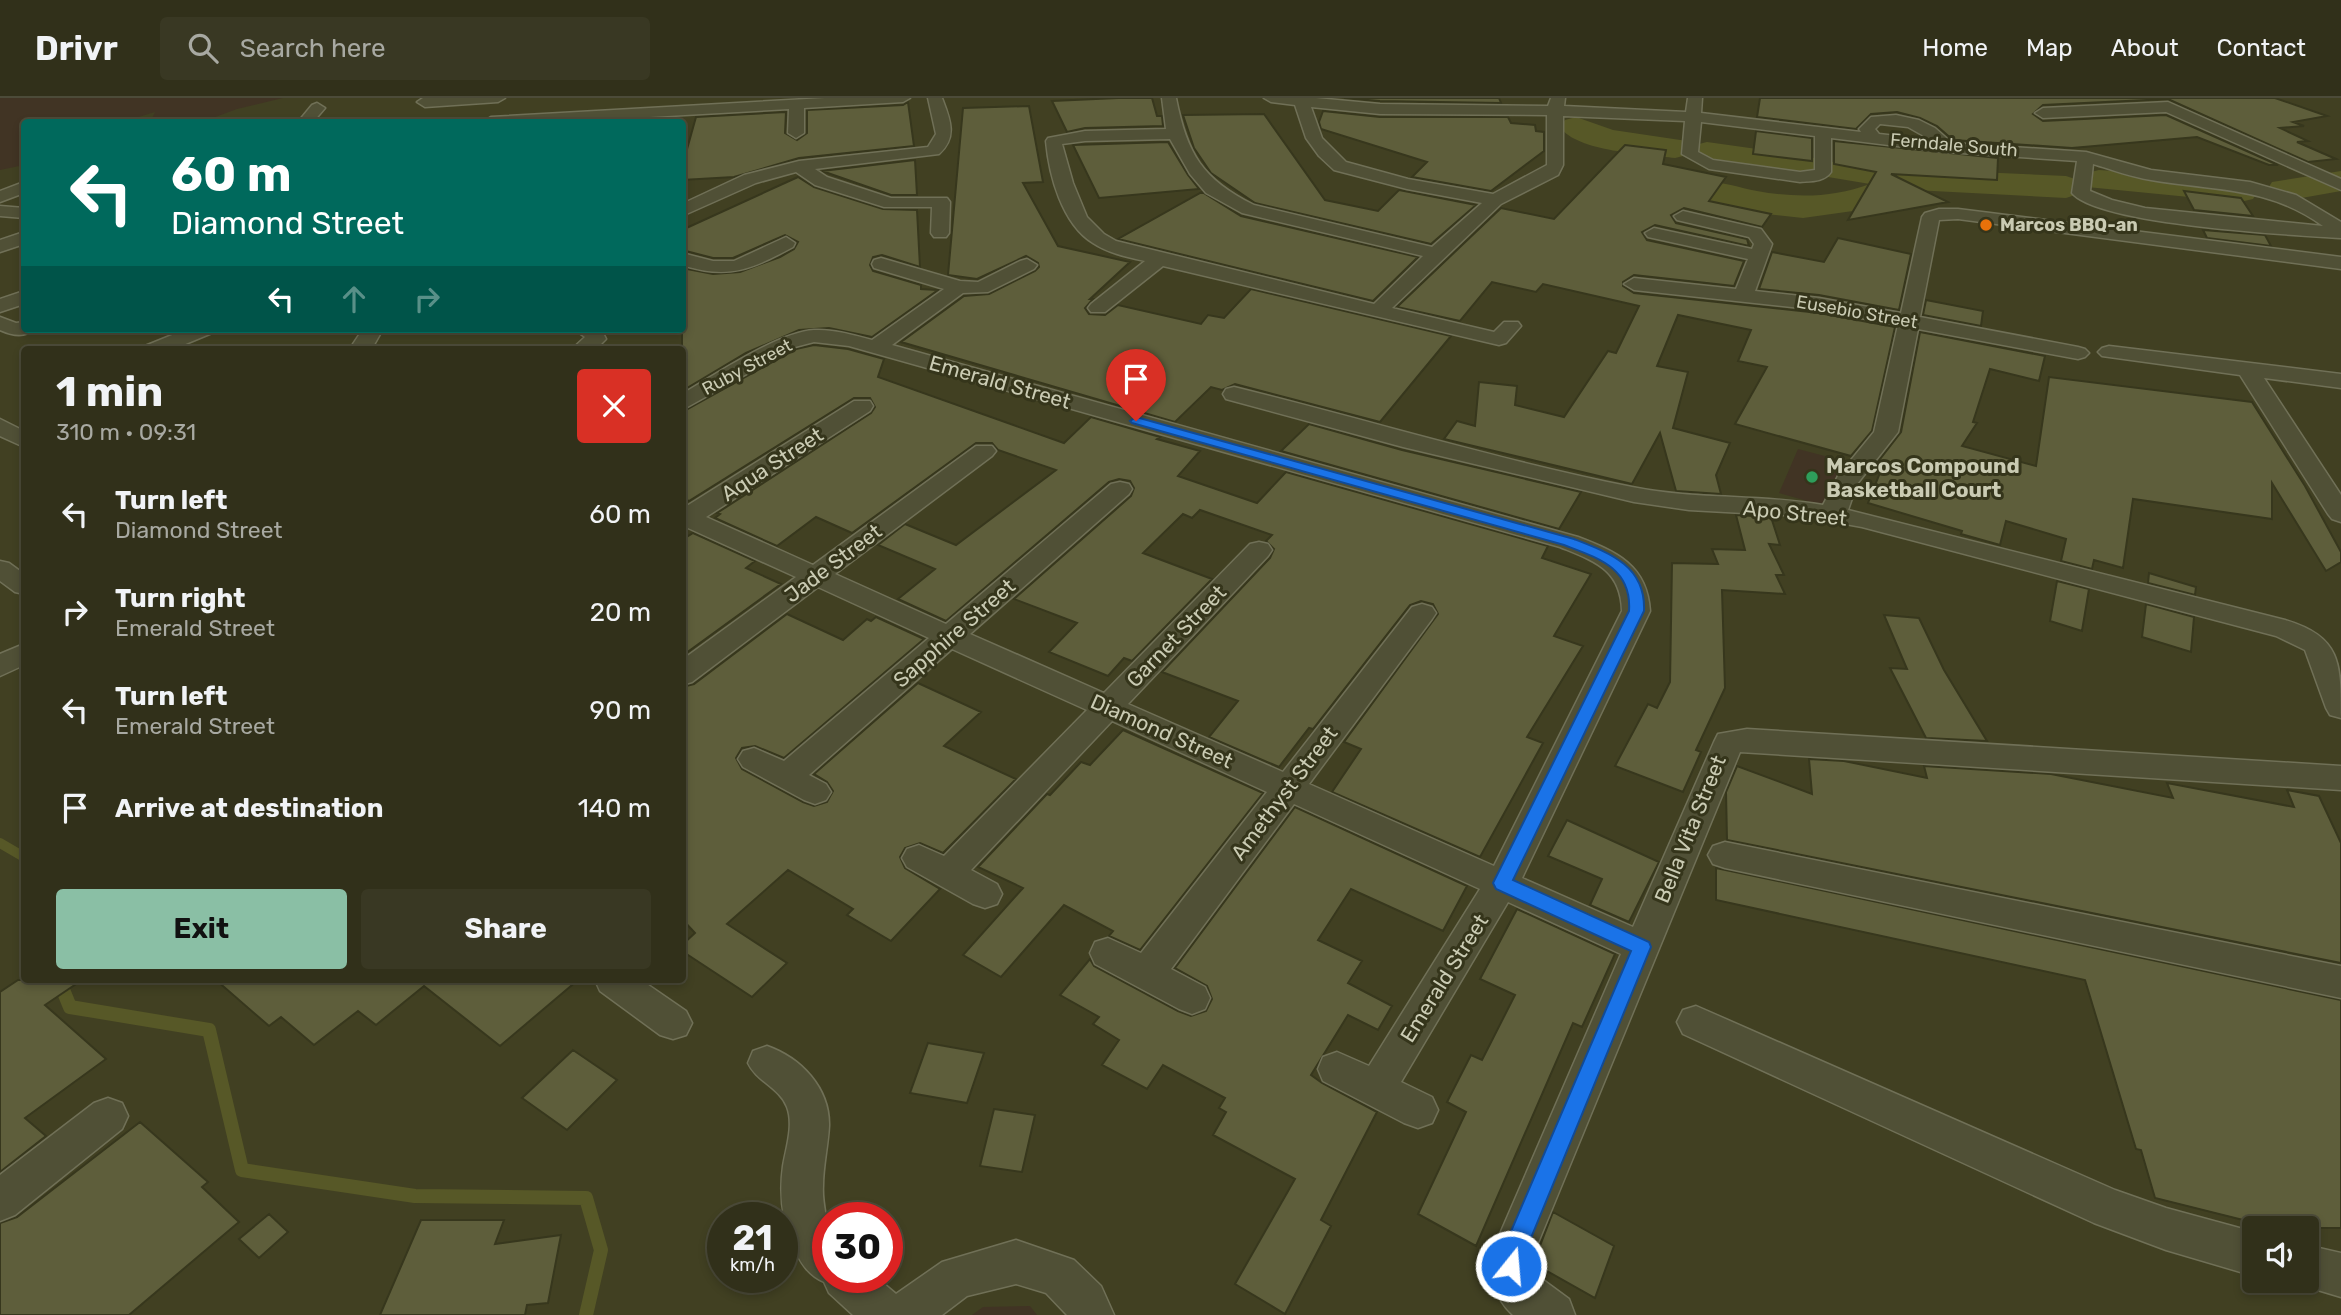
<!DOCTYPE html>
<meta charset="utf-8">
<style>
body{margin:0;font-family:Rubik,sans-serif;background:#393823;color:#f1f3f6;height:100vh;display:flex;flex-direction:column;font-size:26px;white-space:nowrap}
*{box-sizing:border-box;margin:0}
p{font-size:23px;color:#a8a9a2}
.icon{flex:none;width:38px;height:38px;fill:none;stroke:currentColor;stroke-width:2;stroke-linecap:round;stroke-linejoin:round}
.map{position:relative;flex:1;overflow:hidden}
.panel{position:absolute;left:21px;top:248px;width:665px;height:637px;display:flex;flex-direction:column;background:#31301a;border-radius:7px;box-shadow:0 4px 10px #0003,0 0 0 2px #4c4b39}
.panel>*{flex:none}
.top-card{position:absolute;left:21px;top:21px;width:665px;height:214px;border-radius:7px;box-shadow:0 4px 10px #0003,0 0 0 2px #4c4b39;background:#00695c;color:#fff;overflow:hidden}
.fabs{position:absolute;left:2242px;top:1118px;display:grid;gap:14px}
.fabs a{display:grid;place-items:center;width:77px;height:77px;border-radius:7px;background:#31301a;box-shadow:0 4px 10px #0003,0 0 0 2px #4c4b39;font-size:35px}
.speed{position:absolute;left:707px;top:1104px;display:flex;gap:14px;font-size:35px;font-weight:700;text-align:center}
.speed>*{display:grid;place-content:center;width:91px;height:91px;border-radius:50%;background:#31301a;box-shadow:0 4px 10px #0003,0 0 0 2px #4c4b39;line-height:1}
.speed small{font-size:18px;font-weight:400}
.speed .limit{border:10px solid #d22;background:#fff;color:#111}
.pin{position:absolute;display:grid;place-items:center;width:60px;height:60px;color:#fff;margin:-72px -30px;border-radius:50% 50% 50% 0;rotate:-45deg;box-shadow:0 0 7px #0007}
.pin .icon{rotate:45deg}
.me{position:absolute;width:77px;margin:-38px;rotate:17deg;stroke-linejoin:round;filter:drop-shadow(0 0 5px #0008)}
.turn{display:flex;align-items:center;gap:24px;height:147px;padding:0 35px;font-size:32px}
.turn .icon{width:91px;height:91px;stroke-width:2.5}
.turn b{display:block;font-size:49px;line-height:60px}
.lanes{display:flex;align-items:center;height:66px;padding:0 35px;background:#0003;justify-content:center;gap:35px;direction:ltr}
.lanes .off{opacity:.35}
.round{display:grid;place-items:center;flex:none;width:74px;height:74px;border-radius:7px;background:#393823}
.head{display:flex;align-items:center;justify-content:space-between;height:119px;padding:0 35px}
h1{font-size:42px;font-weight:700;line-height:52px}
.cta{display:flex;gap:14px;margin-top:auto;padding:14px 35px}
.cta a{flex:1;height:80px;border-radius:7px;background:#8abfa5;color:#111;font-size:28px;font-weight:700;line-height:80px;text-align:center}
.cta a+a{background:#393823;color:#f1f3f6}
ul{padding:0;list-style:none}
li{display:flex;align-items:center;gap:21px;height:98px;padding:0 35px}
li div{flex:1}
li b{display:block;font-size:26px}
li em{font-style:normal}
header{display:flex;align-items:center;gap:42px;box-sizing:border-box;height:98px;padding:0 35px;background:#31301a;border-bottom:2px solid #4c4b39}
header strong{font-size:33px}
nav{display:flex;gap:38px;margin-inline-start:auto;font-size:24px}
.search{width:490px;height:63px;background:#393823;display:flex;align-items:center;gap:18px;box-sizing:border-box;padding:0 24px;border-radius:7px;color:#a8a9a2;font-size:26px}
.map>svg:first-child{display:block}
.green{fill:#413424}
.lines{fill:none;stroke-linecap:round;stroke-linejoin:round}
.stream-far1{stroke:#575827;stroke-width:10}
.stream{stroke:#575827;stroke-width:14}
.river{fill:#575827;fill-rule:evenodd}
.building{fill:#5e5e3b;stroke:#37371d;stroke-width:2}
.street-casing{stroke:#707057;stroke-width:3}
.street{fill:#505036;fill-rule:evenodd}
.route{fill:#1a73e8;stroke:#114b97;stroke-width:2}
.food-dot{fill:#e8710a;stroke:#35351b;stroke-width:2.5}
.leisure-dot{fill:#2e9e5b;stroke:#35351b;stroke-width:2.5}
.labels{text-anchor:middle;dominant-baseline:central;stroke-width:6;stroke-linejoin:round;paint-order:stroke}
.far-street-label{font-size:18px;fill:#cacbb3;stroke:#35351b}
.far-poi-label{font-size:18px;font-weight:bold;fill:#cacbb3;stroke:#35351b;text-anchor:start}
.street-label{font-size:21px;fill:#cacbb3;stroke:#35351b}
.poi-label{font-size:21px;font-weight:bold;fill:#cacbb3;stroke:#35351b;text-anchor:start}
</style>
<header>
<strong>Drivr</strong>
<div class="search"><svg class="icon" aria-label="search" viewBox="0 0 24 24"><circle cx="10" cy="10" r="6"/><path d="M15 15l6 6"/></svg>Search here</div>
<nav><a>Home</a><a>Map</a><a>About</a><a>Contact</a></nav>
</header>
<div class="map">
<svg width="2341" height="1217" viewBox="0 0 2341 1217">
<rect width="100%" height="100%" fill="#414022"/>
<path class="green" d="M0,0H283L237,11L202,24H155L151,22L155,14L132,21L144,24H24V67L0,72Z
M1798,351L1844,363L1828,409L1779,395Z
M1030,1208L1037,1217H972L983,1209Z"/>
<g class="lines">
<path class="stream-far1" d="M0,745L24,759"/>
<path class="stream" d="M59,882L70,909L209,932L242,1072L415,1098L586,1100L601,1152L586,1217"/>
<path class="river" d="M1576,19L1613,32L1687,43L1692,50L1687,57L1675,60C1646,56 1577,54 1560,29L1565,22Z
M1707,44L1806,58L1818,61L1823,68L1818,75L1806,78L1695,61L1690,54L1695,47Z
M1840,62L1910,71L2066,78L2078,82L2084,89L2078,96L2066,100L1914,92L1885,105L1860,112L1803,120L1758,115L1692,101L1687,93L1692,85C1713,80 1735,89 1757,93C1795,100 1833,100 1870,86L1828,79L1823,72L1828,65Z
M2099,72L2240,82L2253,85L2258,93L2253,101L2240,104L2087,89L2082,82L2087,75Z
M2341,73V93L2285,103L2272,100L2267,92L2272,84Z"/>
</g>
<path class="building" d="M1118,0H1152L1157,18H1162L1163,28L1085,30L1067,34L1052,3Z
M1344,0H1499L1501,5L1380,3Z
M1760,0H2275L2327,18L2293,24L2304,28L2280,30L2308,43L2297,44L2336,61L2308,64L2168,1L2043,7L2033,16L2043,23L2166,17L2278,67H2269L2197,39L2072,50L1953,42L1937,28L1920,20L1897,14L1871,16L1856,31L1757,19Z
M908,4L914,48L799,60L734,79L682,82V69L696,19L786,14L785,35L797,42L807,35V12L903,7Z
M1029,8L1043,84L1023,85L1058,148L1130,164L1090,201H1093L1085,210L1089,216L1105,217L1118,207L1201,226L1208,217L1224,220L1251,191L1451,238L1380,324L1235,286L1222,292L1211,289L1175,324L901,244L964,198L989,196L1035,173L1039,169L1038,165L1026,158L977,181L948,177L963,10Z
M1323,13L1380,19H1508L1511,25L1535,27L1536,33L1544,34V53L1491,93L1412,79L1427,64L1321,31L1319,24Z
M1264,16L1325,102L1378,113L1399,92L1476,107L1431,146L1255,105L1211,75L1194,50L1183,17Z
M1756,33L1812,40V63L1753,56Z
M1834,43L1998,60L1997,82L1891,76L1948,104L1848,122L1876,74L1834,66Z
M1168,44L1188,77L1199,91L1099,100L1073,47Z
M1625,47L1666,52L1663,66L1726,79L1709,103L1771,116L1762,129L1684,110L1671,117L1676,125L1747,141L1749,148L1655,127L1642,134L1647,142L1744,163L1734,188L1634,177L1623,184V188L1634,195L1819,215L1895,229L1872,333L1851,358L1735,326L1767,269L1738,263L1751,232L1678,217L1657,268L1688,274L1673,330L1730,345L1716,377L1721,396L1676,393L1660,335L1632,386L1444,341L1457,323L1475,328L1479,284L1517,288L1515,307L1564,319L1608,253L1616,255L1639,208L1543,186L1536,194L1492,184L1460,223L1397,209L1501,110L1554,121Z
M915,62L917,97H891L822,73Z
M798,79L814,89L883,111L917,112L920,169L882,157L873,159L870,167L873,173L921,187V191L938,192L872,239L829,230L799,232L746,255L682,293V170L713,176L740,174L780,159L794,151L798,144L785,137L733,160H713L682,152V132Z
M2184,93L2241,100L2253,118L2194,112Z
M1202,94L1241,118L1418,159L1373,203L1118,141Z
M2203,132L2265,137L2271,148L2207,140Z
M1838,140L1911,156L1899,212L1819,197L1759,191L1772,154L1824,164Z
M1926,202L1983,213L1981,228L1923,217Z
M1920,234L2045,258L2039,283L1990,271L1973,324L1977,325L1962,348L2036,368L2049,279L2252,304L2305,388L2341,454V464L2326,473L2272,385V421L2133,401L2123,470L2094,462L2092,471L2061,463L2066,441L2006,423L2000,447L1961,436L1962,433L1868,405L1883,367L1877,365L1901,334Z
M814,247L848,251L884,261L878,279L1064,345L1091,319L1160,339L1157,341L1200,353L1178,378L1257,405L1286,374L1548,448L1542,460L1591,476L1554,538L1583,548L1527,639L1543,645L1480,759L1332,694L1361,651L1344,644L1438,516L1433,506L1421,503L1410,507L1313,631L1309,630L1279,669L1209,639L1238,603L1162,574L1270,460L1274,451L1266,443L1272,437L1200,412L1192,420L1183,416L1143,455L1212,481L1132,563L1124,560L1108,578L1049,554L1077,525L1014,501L1131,398L1134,390L1130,383L1119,381L1109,384L946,523L898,501L935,471L878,447L905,426L956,447L1056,372L998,352L992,345H976L852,435L816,419L777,448L715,420L720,416L717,415L871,315L875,309L870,300H854L689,403L682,400V314L796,251Z
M1309,326L1402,352L1581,394L1559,431L1281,353Z
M1736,417L1771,419L1780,447L1769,446L1784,477H1776L1785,496L1722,492L1725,590L1696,652L1701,654L1683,694L1615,668L1648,606L1657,610L1670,584L1672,465L1718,466L1712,451L1745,452Z
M693,435L755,463L746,470L781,486L682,558V442Z
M2149,475L2196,489L2195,497L2148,485Z
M2057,483L2089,491L2082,533L2050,523Z
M2146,506L2194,519L2191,554L2142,539Z
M787,516L843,542L867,521L871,523L876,519L924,541L784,660L755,648L742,650L736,660L742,671L803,704L814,708L827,704L833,693L827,684L814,676L918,585L981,614L944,648L1016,681L943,755L920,745L905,750L900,759L905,770L940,791L891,843L847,817L853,811L788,772L727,826L787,865L752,899L682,853V847L695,835L682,821V589L694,586Z
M1884,517L1919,520L1944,572L1987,643L1926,640L1890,570L1907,571Z
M1123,632L1263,695L1140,852L1109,838L1113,833L1064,807L1001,879L963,857L1023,790L978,769L1047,696L1050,697L1081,664L1090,667Z
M1809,661L1844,663L1927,680L1924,668L2051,676L2173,700L2167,685L2294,709L2287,692L2319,698L2341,745V865L1727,742L1726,694L1737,668L1812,696Z
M1295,709L1467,788L1443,833L1351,791L1318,842L1362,863L1348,885L1392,908L1378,932L1348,917L1311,977L1322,985L1377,1014L1321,1122L1331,1128L1285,1216L1235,1186L1295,1081L1213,1037L1226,1014L1219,1010L1225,1000L1163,967L1147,991L1102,967L1119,942L1093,926L1099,919L1060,897L1090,861L1094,868L1178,913L1191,918L1206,913L1212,901L1207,888L1175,870Z
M1567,722L1659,764L1629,824L1590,807L1602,781L1548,758Z
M1716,770L2341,902V1130H2275L2155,1100L2141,1052L2136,1051L2085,882L1716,802Z
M1517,811L1615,856L1582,929L1573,925L1476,1148L1418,1116L1466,1014L1447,1004L1471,957L1482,962L1515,897L1480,881Z
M18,882H82L45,907L106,961L25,1020L46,1038L0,1074V894Z
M216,882H578L500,948L424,888L376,927L358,913L314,947L281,919L269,928Z
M928,945L984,955L967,1005L910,995Z
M573,952L617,982L567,1032L522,1000Z
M994,1011L1035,1017L1022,1074L980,1068Z
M140,1024L208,1084L202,1089L239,1124L129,1217H0V1125L17,1119Z
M1553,1114L1614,1148L1595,1200L1538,1168V1153Z
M269,1116L288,1134L259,1160L239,1141Z
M421,1122H504L495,1146L561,1137L548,1205L527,1207L525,1217H380Z"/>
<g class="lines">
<g class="street-casing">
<path id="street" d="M423,0H505L498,4L425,9L417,4Z
M825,0H910L903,4L804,10V35L796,40L788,35L789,11L562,24H483L491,19Z
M928,0H942C950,21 958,39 939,56L815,71L827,79L891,100H947L950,104L949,135L946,139H934L931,135L932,109H884L815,87L796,74L756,85L682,118V106L744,77L799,63L928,49L936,36Z
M1162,0H1176C1187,56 1202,81 1254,107L1432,149L1482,105L1407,91L1334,72L1319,58L1306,40L1295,7L1271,4L1264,0H1316L1380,6L1548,8L1551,0H1565L1564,8L1686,14L1688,0H1702L1701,15L1861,34L1859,31L1871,19L1896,17L1919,22L1935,30L1952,45L2086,54L2151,72L2250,84L2296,97L2341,124V140C2293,137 2099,127 2072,95L2077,63L1946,54L1831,40V74C1824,84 1811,83 1800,84L1709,71L1682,56L1685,23L1563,18V67L1558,77L1501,106L1392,210L1494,234L1504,224H1518L1521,228L1506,245L1499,247L1163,168L1105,214H1091L1088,210L1091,206L1145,163C1127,159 1108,155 1093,145C1062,126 1049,77 1046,43L1048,40L1085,33L1166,31ZM1311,9L1380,16L1547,17V67L1493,96L1408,81L1346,64L1322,40ZM1701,24L1815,38V72L1800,74L1713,62L1698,54ZM1880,26L1908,29L1931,42L1879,36L1875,31ZM1170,41L1190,76L1206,95L1242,115L1423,158L1374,206L1116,143L1104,136L1087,119L1073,85L1062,46L1085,43ZM2093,66C2113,72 2132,79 2151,82C2215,93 2268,88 2323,128L2145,110L2112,102L2090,93Z
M2168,4L2341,81V92L2166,14L2043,20L2035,15L2043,10Z
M317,5L325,10L313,24H298L312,7Z
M24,84V95L0,104V93Z
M0,108L24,110V120L0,118Z
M1939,111H1958L2341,159V171L1958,121L1939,122L1920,219L2078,249L2085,251L2089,255L2085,259L2078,261L1918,231L1898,334L1857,386L1848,412L2285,522C2341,539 2341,564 2341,620L2330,617L2326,610L2305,552L2276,538L1862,429L1801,418L1689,412L1634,404L1403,349L1226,301L1223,296L1226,291L1234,289C1367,322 1498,362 1632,389C1696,402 1760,396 1823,407L1838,378L1874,334L1898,227L1819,212L1634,192L1624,186L1634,180L1736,191L1748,161L1648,139L1645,135L1654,130L1752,151L1754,146L1749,139L1677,122L1674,118L1683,113L1761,131L1772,146L1755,193L1819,200L1901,215L1922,119L1925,115Z
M24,134V146L0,154V142Z
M786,139L795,145L793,149C752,171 729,182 682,167V155L713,163H734Z
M881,160L960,183L978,184L1020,163L1027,161L1037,167L1034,171L988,194L963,195L892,247L1578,439C1617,454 1647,467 1650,513L1522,780L1633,829L1714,644L1718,636L1747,631L2341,668V692L1740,654L1535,1152V1176L1569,1201L1575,1217H1513C1494,1200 1489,1176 1493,1152L1621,856L1508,804L1401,984L1432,999L1438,1012L1432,1025L1418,1030L1404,1025L1323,983L1318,971L1323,959L1337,954L1369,968L1480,791L1294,706L1171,871L1205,889L1210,900L1205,911L1192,916L1179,911L1095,866L1090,855L1095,844L1108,840L1141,855L1267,694L1112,623L971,772L997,786L1002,796L997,806L985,810L973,806L907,769L902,760L907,751L919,747L944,758L1087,612L952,551L809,677L826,686L831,694L826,702L815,706L804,702L743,669L738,661L743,653L754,650L784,663L929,540L818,489L692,584L682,587V562L796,479L688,430L682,431V411L854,303H870L873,308L870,313L706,419L813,467L976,348H992L996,353L992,358L835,476L946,526L1111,386L1120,384L1129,386L1132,391L1129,396L970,536L1104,595L1250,446L1259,444L1268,446L1272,452L1268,458L1128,606L1283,674L1412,509L1422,506L1432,509L1436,515L1432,521L1309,686L1494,768L1622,513C1621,471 1594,463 1560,449L849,248L814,244L795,249L682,312V296C715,277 778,234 814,232C833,231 854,237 872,242L944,191L874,170L872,166L874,162Z
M24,193V206L0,214V201Z
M0,219L16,225L24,224V231H34C25,240 11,237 0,232Z
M187,231H215L212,235L171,252H141L145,248Z
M363,231H383L371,252H349Z
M574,231H601L606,241L595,252H571L585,239Z
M2109,248L2341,276V290L2264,280L2341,397V424L2332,421L2328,416L2240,277L2102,258L2098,254L2102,250Z
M0,321L24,333V349L0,338Z
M0,463L9,465L24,476V496L15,494L0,483Z
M24,546V567L0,578V556Z
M1725,744L2341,868V900L1725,770L1713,766L1708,757L1713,748Z
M595,882H641L686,913L692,925L686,937L673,941L660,937L600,893Z
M1696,908L2115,1092L2166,1110L2254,1134V1178L2166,1152L2094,1125L1683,936L1677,924L1683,912Z
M767,948C801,960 830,990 829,1028C828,1048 823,1068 823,1088C822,1103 826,1116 828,1131C829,1147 828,1163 828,1180H877L896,1196L942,1164L1016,1142L1074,1162L1101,1188L1114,1217H1067L1046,1195L1016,1186L967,1198L942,1217H853L829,1195L824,1184C808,1177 800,1164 793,1148C782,1122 779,1097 783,1068C786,1050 794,1027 787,1009C780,990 756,983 748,965L753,953Z
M108,1000L122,1005L128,1018L122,1031L15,1117L0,1123V1077L94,1005Z
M2306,1147L2341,1155V1199L2291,1184L2306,1183Z"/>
</g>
<use href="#street" class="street"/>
</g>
<path class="route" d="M1136,319L1574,441C1610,455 1646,468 1644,513L1513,782L1649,844L1651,849L1526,1152L1519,1177L1511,1180L1503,1177L1500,1168L1503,1152L1631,853L1496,791L1493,785L1629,513C1632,470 1598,460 1564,447L1132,325L1130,323Z"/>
<circle class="food-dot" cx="1986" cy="127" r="7"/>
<circle class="leisure-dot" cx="1812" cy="379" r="7"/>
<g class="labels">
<g class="far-street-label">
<text transform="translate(1954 47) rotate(5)">Ferndale South</text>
<text transform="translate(1857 214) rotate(10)">Eusebio Street</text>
<text transform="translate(747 269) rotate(-28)">Ruby Street</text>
</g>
<g class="far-poi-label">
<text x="2000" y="127">Marcos BBQ-an</text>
</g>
<g class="street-label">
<text transform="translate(1000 284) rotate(16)">Emerald Street</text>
<text transform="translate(772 366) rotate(-33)">Aqua Street</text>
<text transform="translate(1795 415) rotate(6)">Apo Street</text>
<text transform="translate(833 465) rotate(-37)">Jade Street</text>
<text transform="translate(954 535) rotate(-41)">Sapphire Street</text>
<text transform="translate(1176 538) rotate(-46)">Garnet Street</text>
<text transform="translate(1162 633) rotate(24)">Diamond Street</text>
<text transform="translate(1284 695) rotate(-53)">Amethyst Street</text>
<text transform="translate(1690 731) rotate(-68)">Bella Vita Street</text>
<text transform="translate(1444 880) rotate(-58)">Emerald Street</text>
</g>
<g class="poi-label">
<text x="1826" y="367">Marcos Compound<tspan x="1826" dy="24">Basketball Court</tspan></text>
</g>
</g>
</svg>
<div class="fabs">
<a><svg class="icon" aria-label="sound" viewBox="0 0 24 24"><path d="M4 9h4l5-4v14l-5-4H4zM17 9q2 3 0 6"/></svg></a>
</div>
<div class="speed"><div>21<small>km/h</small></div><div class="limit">30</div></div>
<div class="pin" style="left:1136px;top:323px;background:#d93025"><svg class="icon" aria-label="arrive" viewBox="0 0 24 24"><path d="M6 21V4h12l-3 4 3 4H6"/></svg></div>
<svg class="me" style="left:1511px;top:1168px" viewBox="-20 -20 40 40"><circle r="17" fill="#1a73e8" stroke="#fff" stroke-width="3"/><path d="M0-11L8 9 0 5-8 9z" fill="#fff"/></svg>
<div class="top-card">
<div class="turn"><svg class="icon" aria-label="left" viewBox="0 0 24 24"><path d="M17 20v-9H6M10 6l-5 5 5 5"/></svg><div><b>60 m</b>Diamond Street</div></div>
<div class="lanes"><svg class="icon" aria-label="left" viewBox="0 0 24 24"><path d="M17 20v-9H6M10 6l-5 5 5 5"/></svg><svg class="icon off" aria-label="ahead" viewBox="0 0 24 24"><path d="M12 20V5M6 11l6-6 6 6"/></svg><svg class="icon off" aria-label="right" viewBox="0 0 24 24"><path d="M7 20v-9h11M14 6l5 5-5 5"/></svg></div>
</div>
<section class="panel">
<div class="head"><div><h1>1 min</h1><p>310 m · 09:31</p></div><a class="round" style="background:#d93025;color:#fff"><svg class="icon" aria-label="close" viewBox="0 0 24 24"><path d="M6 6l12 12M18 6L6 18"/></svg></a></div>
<ul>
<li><svg class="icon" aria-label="left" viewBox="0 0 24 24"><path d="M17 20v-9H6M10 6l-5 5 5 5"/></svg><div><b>Turn left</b><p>Diamond Street</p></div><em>60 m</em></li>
<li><svg class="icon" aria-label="right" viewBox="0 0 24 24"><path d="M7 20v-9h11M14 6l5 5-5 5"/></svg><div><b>Turn right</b><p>Emerald Street</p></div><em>20 m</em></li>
<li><svg class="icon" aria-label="left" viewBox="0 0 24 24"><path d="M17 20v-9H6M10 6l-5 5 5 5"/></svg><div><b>Turn left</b><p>Emerald Street</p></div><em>90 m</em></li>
<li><svg class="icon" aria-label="arrive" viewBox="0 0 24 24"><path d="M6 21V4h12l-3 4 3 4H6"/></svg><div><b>Arrive at destination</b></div><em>140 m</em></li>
</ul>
<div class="cta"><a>Exit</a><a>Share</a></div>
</section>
</div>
